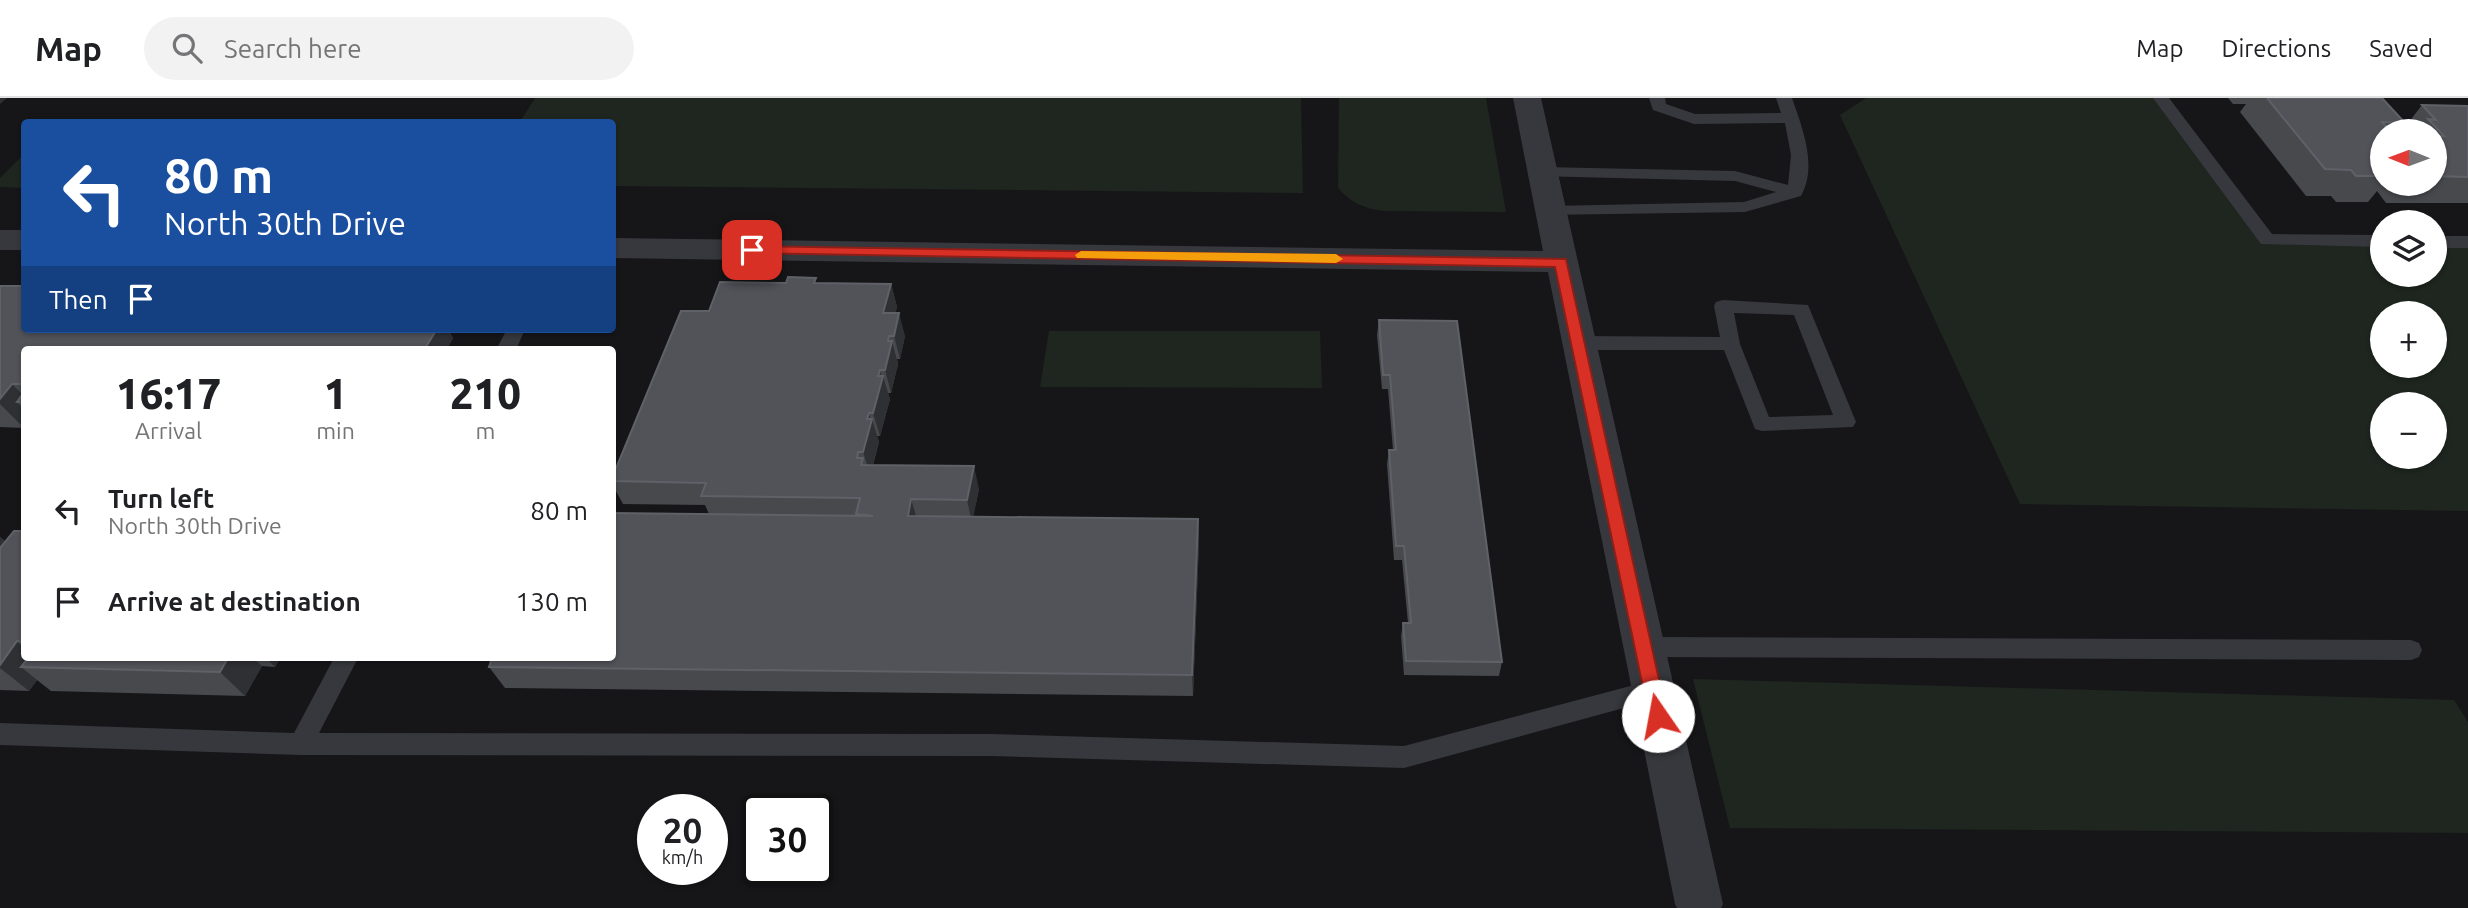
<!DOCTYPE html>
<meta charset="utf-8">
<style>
body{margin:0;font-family:Ubuntu,sans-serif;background:#f2f2f2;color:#202124;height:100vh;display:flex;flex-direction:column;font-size:26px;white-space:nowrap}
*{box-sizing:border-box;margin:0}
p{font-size:23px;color:#757577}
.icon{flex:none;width:38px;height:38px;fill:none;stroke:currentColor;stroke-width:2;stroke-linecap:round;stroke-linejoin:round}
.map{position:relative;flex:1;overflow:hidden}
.details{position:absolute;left:21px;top:248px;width:595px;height:315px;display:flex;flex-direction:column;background:#fff;border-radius:7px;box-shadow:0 2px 5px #0004}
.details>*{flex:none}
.top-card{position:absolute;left:21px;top:21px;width:595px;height:214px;border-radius:7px;box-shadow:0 2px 5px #0004;background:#1a4fa0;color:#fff;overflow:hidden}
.needle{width:46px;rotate:271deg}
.fabs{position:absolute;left:2370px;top:21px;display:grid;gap:14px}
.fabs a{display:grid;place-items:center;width:77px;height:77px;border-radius:50%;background:#fff;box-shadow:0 2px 5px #0004;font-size:35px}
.speed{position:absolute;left:637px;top:696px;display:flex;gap:14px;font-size:35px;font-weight:700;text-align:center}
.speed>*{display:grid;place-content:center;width:91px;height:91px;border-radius:50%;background:#fff;box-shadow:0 2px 5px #0004;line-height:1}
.speed small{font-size:18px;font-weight:400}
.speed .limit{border:4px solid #111;border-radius:10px;background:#fff;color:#111}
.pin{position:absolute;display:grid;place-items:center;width:60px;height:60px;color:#fff;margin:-30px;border-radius:14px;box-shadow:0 4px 10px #0006}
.me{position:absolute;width:77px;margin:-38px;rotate:348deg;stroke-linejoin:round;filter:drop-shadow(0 0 5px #0008)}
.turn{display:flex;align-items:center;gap:24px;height:147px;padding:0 28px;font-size:32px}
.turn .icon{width:91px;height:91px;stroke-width:2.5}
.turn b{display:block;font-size:49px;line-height:60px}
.then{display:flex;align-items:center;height:66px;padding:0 28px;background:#0003;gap:14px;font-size:26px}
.eta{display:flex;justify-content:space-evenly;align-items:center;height:119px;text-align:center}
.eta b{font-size:42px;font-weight:800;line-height:49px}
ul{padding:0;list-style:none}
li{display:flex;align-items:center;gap:21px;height:91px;padding:0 28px}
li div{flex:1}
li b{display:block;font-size:26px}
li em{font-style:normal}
header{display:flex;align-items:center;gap:42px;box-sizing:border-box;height:98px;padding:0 35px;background:#fff;border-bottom:2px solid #e0e0e0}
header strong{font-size:33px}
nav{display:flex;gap:38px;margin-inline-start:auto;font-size:24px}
.search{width:490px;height:63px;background:#f2f2f2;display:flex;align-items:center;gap:18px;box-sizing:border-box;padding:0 24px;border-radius:38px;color:#757577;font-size:26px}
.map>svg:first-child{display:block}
.green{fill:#1e261f;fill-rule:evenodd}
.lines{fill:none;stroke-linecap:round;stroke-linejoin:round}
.service{fill:#37383d;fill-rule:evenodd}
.minor{fill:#37383d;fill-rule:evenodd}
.wall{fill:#47494d}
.shaded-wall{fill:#2f3033}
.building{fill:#525359;stroke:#5f6168;stroke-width:2}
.route{fill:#d93025;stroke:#8d1f18;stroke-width:2}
.slow{fill:#f59e0b}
</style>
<header>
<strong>Map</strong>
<div class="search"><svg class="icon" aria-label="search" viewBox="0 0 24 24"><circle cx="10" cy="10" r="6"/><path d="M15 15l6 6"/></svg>Search here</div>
<nav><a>Map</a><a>Directions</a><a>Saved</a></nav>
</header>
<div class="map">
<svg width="2468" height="810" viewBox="0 0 2468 810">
<rect width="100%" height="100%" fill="#161618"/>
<path class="green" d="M535,0H1301L1303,95L613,88L612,24H520Z
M1339,0H1486L1506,114L1385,113C1365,111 1351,105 1338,90Z
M1866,0H2161L2267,142L2382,143V177H2434V144H2468V413L2020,406L1840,17ZM2382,215H2434V268H2382ZM2382,306H2434V359H2382Z
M24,56V90L0,89V80Z
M1049,233H1320L1322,290L1040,289Z
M1693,581L2454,602L2468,624V735L1730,730Z"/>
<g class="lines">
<path class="service" d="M1649,0H1665L1666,6L1695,16L1781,15L1776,0H1792C1802,29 1818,68 1801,98L1745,114L1544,117L1541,113L1550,108L1744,104L1776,94L1735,83L1536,78L1534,74L1542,69L1735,73L1788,87L1791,57L1785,25L1694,26L1653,12Z
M2153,0H2169L2272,136L2382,137V149L2261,146Z
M2434,138H2468V150H2434Z
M1723,202L1808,207L1856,324L1853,329L1762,333L1755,331L1724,252H1577L1570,250L1568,245L1570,240L1577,238L1720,239L1714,208L1716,204ZM1734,215L1794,217L1833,317L1769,319L1740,246Z
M507,231H525L516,252H496Z
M1643,539L2411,542L2419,545L2422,552L2419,559L2411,562L1643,559L1635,556L1632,549L1635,542Z
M334,560H358L319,635L990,636L1404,648L1653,582L1661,585L1665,592L1661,599L1653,602L1404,670L990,658L301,657L0,647V625L294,635Z"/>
<path class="minor" d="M1513,0H1541L1723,806L1721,810H1677L1675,806L1548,174L612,160V140L1543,153Z
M0,132H24V152H0Z"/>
</g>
<path class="wall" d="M2228,0H2382L2405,25L2398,33H2382V86H2434V33H2402L2422,7L2468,8V105H2386L2377,93L2368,104H2336L2331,98H2306L2240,14L2246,6H2233Z
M817,185L891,186L897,209L895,215L905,238L900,261H897L898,266L891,295H888L890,301L880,338H877L879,344L873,367L979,391L973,419L1198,421L1199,444L1193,598L505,590L489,569L709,416L705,407L623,406L612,386V380L709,213Z
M0,188L24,231H448L453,240L448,249L24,252V330L0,329Z
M1379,222L1502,564L1499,578L1404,577L1401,538L1403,525H1408L1402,462H1394L1387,366L1389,352H1393L1388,291H1382L1377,237Z
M24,433V560H280L275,569L262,568L245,598L51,593L37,582L29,593L0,592V439L5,443Z"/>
<path class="shaded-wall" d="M0,0H7L0,6Z
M891,186L897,209L889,238L891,246L892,243L898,266L891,295L885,272L888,243L883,215Z
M899,215L905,238L900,261L894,238Z
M428,231H448L453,240L448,249L450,252H424Z
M880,272L882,281L883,278L890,301L880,338L873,315Z
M12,286L24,298L17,304L24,312V330L0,306V301Z
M869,315L871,324L872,321L879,344L870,376L863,354Z
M974,368L979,391L972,425L967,402Z
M911,401L918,424L908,418Z
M1198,421L1199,444L1193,598L1192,577Z
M0,439L21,457L0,482Z
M17,543L24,550V560H37L21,569L37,582L29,593L0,570V567Z
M228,560H253L262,568L245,598L220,574Z
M266,560H280L275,569Z"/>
<path class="building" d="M2267,0H2382L2405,25L2382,24L2390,33H2382V63H2376L2382,70V78H2356L2351,72L2325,71Z
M2422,7L2468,8V79L2434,78V38H2444L2428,21L2436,22Z
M788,179L816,180L814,185L891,186L883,215H899L894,238H889L888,243H892L885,272H880L878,278H883L873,315H869L867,321H872L863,354H858L857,360H863L861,367L974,368L967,402L911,401L908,418L1198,421L1192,577L489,569L492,560H612V415L873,418L856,416L860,400L701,398L706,385L612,383V380L681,213H709L720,184L786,185Z
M0,188H24V231H437L424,252H24V286H12L0,301Z
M1379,222L1457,223L1502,564L1406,563L1403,525H1411L1404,448H1396L1389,352H1396L1390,277H1383Z
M24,294V304H17Z
M14,433H24V544L17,543L0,567V450Z
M28,560H228L220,574L21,569Z"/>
<path class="route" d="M752,148L1566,161L1667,618L1665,624L1658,626L1652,624L1649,618L1555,169L747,155L745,152Z"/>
<path class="slow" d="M1081,153L1336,156L1343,161L1336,165L1077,160L1075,157Z"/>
</svg>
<div class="fabs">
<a><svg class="needle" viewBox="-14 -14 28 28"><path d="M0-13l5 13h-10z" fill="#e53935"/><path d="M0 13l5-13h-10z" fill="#757577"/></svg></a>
<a><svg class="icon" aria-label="layers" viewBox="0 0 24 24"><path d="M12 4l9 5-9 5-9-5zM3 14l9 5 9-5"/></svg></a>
<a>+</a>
<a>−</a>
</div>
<div class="speed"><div>20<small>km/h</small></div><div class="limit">30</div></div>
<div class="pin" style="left:752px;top:152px;background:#d93025"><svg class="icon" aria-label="arrive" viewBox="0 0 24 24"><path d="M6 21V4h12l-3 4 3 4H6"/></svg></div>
<svg class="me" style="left:1658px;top:618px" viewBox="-20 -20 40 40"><circle r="19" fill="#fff"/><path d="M0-13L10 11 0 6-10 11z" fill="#d93025"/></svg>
<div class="top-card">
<div class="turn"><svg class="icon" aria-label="left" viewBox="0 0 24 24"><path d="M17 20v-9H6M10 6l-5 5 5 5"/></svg><div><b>80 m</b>North 30th Drive</div></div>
<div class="then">Then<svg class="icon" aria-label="arrive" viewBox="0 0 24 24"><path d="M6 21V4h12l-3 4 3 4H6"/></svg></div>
</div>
<section class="details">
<div class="eta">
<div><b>16:17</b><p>Arrival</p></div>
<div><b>1</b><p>min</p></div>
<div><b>210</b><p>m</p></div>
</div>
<ul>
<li><svg class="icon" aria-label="left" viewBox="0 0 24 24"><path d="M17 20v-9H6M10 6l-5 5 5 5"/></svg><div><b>Turn left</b><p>North 30th Drive</p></div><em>80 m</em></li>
<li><svg class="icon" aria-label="arrive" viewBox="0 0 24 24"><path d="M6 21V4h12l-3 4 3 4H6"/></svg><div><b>Arrive at destination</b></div><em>130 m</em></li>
</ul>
</section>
</div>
